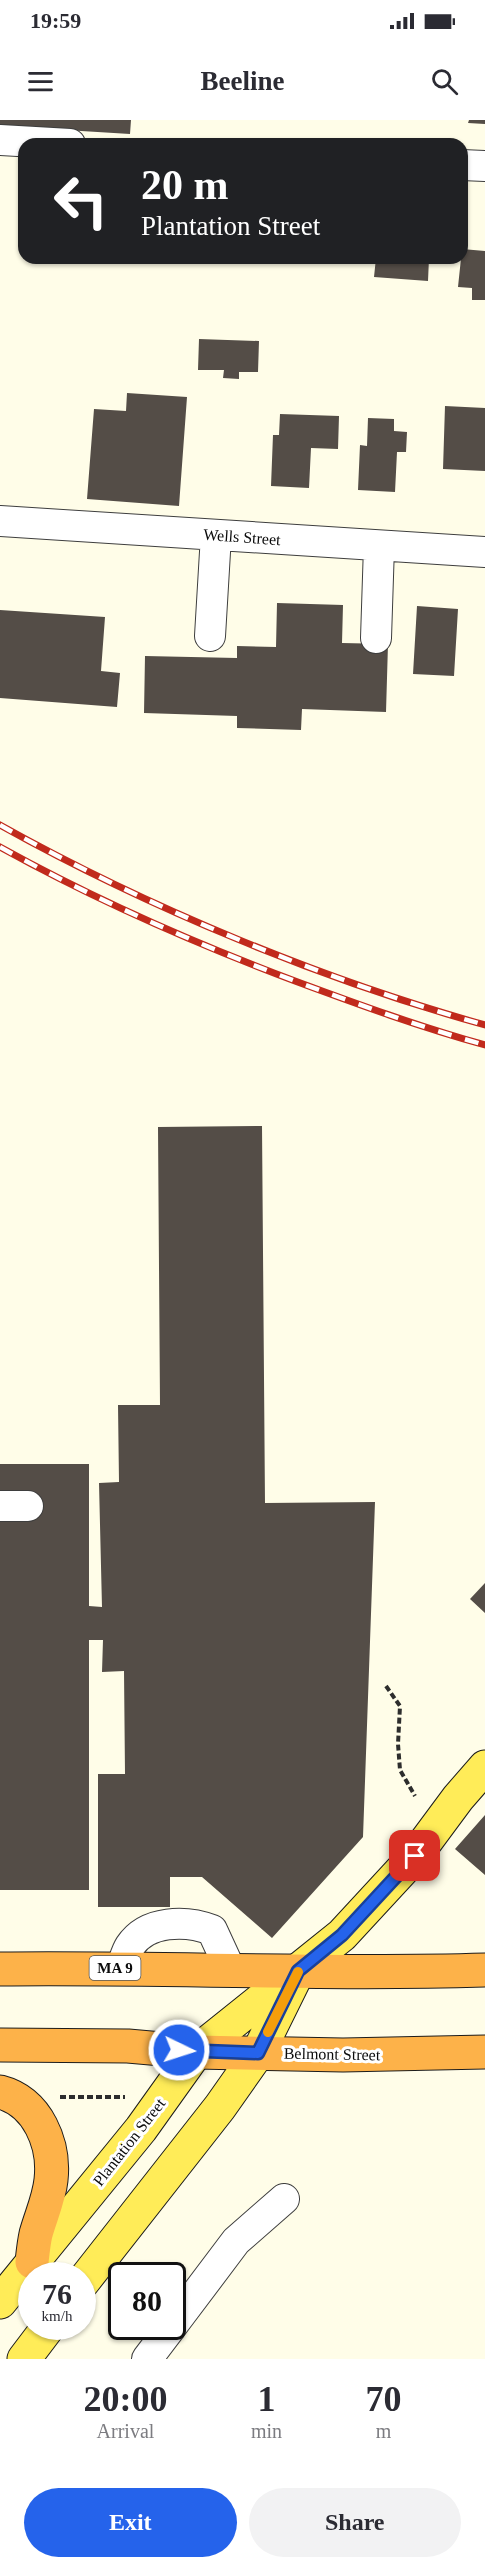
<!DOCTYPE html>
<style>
body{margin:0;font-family:Georgia,serif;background:#f2f2f3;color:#2b2b33;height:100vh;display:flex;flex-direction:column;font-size:22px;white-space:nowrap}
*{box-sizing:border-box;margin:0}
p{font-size:20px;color:#7c7c81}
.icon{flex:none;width:33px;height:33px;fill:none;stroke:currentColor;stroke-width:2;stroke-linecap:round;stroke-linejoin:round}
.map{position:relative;height:2239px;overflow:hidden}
.side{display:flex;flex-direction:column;background:#fff;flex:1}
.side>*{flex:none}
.guide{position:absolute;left:18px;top:18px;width:450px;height:126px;border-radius:18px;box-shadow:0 2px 4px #0004;background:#202124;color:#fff;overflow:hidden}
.speed{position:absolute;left:18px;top:2142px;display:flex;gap:12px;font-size:30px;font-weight:700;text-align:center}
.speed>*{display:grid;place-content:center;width:78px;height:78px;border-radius:50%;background:#fff;box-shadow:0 2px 4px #0004;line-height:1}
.speed small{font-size:15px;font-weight:400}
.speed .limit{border:3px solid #111;border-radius:9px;background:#fff;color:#111}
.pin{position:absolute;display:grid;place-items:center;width:51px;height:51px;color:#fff;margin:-26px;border-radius:12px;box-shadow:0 3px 9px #0006}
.me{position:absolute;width:66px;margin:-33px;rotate:94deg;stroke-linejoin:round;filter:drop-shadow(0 0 4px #0008)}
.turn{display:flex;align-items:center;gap:21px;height:126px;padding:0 24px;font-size:27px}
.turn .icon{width:78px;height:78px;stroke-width:2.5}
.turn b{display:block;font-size:42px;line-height:51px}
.eta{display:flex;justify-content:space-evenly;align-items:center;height:102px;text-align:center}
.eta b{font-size:36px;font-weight:700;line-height:42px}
.primary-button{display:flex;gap:12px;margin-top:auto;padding:12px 24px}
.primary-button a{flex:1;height:69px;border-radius:36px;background:#2563eb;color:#fff;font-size:24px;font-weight:700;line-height:69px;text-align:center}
.primary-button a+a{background:#f2f2f3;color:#2b2b33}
.status{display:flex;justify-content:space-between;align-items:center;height:42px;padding:0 30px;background:#fff;direction:ltr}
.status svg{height:16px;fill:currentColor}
header{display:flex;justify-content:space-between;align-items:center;height:78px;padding:0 24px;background:#fff;font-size:27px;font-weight:700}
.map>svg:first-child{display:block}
.building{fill:#544d47}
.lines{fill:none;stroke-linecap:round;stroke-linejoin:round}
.minor-casing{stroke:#3e3e3e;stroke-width:32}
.major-casing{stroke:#1c1c1c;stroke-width:35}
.highway-casing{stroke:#1c1c1c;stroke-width:35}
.path{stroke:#2d2d2d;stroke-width:4;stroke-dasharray:6 3;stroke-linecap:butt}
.minor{stroke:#fff;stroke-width:30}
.major{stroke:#ffec58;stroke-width:33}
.highway{stroke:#fdb249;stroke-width:33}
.rail-casing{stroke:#c12a1c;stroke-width:7}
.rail{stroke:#fff;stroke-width:4.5;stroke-dasharray:14;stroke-linecap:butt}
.route-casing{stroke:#184099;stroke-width:15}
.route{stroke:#2563eb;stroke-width:10}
.slow{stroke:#f59e0b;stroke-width:10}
.labels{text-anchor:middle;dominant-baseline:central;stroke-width:6;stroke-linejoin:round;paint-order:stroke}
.shield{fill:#fff;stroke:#545454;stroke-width:1.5}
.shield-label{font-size:15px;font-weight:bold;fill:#0b0b0b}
.street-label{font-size:16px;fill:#0b0b0b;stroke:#fff}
</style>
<div class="status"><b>19:59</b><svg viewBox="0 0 49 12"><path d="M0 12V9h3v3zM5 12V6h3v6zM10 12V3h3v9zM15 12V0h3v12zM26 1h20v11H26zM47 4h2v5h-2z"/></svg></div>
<header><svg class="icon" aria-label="menu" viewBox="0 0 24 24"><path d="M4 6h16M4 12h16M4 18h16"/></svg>Beeline<svg class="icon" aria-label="search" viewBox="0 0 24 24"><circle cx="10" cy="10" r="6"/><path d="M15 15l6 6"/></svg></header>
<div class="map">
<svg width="485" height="2239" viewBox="0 0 485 2239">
<rect width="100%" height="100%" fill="#fffde8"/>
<path class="building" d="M0,0H131L130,14L0,6Z
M469,0H485V4L468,3Z
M462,129L485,131V180H472V168L458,167Z
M376,138H429L428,161L374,157Z
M199,219L259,221L258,252H239V259L223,258L224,250H198Z
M127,273L187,277L179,386L87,379L94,289L126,291Z
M445,286L485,288V351L443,349Z
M280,294L339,296L338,329L311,328L309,368L271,366L273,315H279Z
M368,298L394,299V311L407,312L406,332H397L395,372L358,370L360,325L367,326Z
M277,483L343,485L342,523L388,524L386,592L302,589L301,610L237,608V596L144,593L145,536L237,538V526L276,527Z
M417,486L458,489L454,556L413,554Z
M0,490L105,497L101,551L120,553L117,587L0,578Z
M262,1006L265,1383L375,1382L363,1717L272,1818L202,1757H170V1787H98V1654H125L124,1551L102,1552L103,1520H89V1770H0V1344H89V1486L102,1487L99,1363L119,1362L118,1285H160L158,1007Z
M485,1463V1493L470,1479Z
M485,1695V1755L455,1729Z"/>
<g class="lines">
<g class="minor-casing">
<path id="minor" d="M0,20L70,24
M462,45L485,46
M0,401L485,432
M210,516L216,415
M376,518L379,426
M0,1386H28
M121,1848C124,1841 126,1832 130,1826C147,1800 186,1800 212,1810L230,1849
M172,2206L236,2121L284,2079
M147,2239L172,2206"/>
</g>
<g class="major-casing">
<path id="major" d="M82,2163L220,1987L258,1933L295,1858
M0,2182L141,2009L196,1932L342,1815L415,1736L458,1678L485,1647
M24,2239L49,2206"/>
</g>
<g class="highway-casing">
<path id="highway" d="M0,1849C162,1847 323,1855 485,1850
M0,1925L128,1926L196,1932L343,1935L485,1932
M0,1972C38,1982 55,2024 51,2060C49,2079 41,2096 36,2114C34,2123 33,2133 32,2142"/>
</g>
<path class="path" d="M386,1566L400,1586L398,1624L400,1650L415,1676
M60,1977H125"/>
<use href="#minor" class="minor"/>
<use href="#major" class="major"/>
<use href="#highway" class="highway"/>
<g class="rail-casing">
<path id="rail" d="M0,705C147,787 323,860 485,905
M0,727C94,779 194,823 295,861C357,884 420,907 485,925"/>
</g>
<use href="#rail" class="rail"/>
</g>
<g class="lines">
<g class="route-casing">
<path id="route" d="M179,1930L258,1933L298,1851L342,1815L415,1736"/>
</g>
<use href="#route" class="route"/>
<path class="slow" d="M268,1912L298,1852"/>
</g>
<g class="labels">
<rect class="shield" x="89.5" y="1836" width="51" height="24" rx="4.5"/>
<g class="shield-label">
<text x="115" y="1848">MA 9</text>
</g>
<g class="street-label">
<text transform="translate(242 417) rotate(4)">Wells Street</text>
<text transform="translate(332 1934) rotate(1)">Belmont Street</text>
<text transform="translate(129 2022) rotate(-52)">Plantation Street</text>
</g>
</g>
</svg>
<div class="speed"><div>76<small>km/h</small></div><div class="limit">80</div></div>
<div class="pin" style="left:415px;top:1736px;background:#d93025"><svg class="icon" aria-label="arrive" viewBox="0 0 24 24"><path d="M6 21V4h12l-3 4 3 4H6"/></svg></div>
<svg class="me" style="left:179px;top:1930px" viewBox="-20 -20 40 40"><circle r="17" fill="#2563eb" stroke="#fff" stroke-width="3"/><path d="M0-11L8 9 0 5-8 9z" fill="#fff"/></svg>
<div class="guide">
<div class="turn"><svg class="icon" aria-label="left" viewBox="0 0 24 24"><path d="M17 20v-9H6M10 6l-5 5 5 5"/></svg><div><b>20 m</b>Plantation Street</div></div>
</div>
</div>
<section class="side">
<div class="eta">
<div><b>20:00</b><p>Arrival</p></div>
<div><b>1</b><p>min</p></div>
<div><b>70</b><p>m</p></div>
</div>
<div class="primary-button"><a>Exit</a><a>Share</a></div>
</section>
